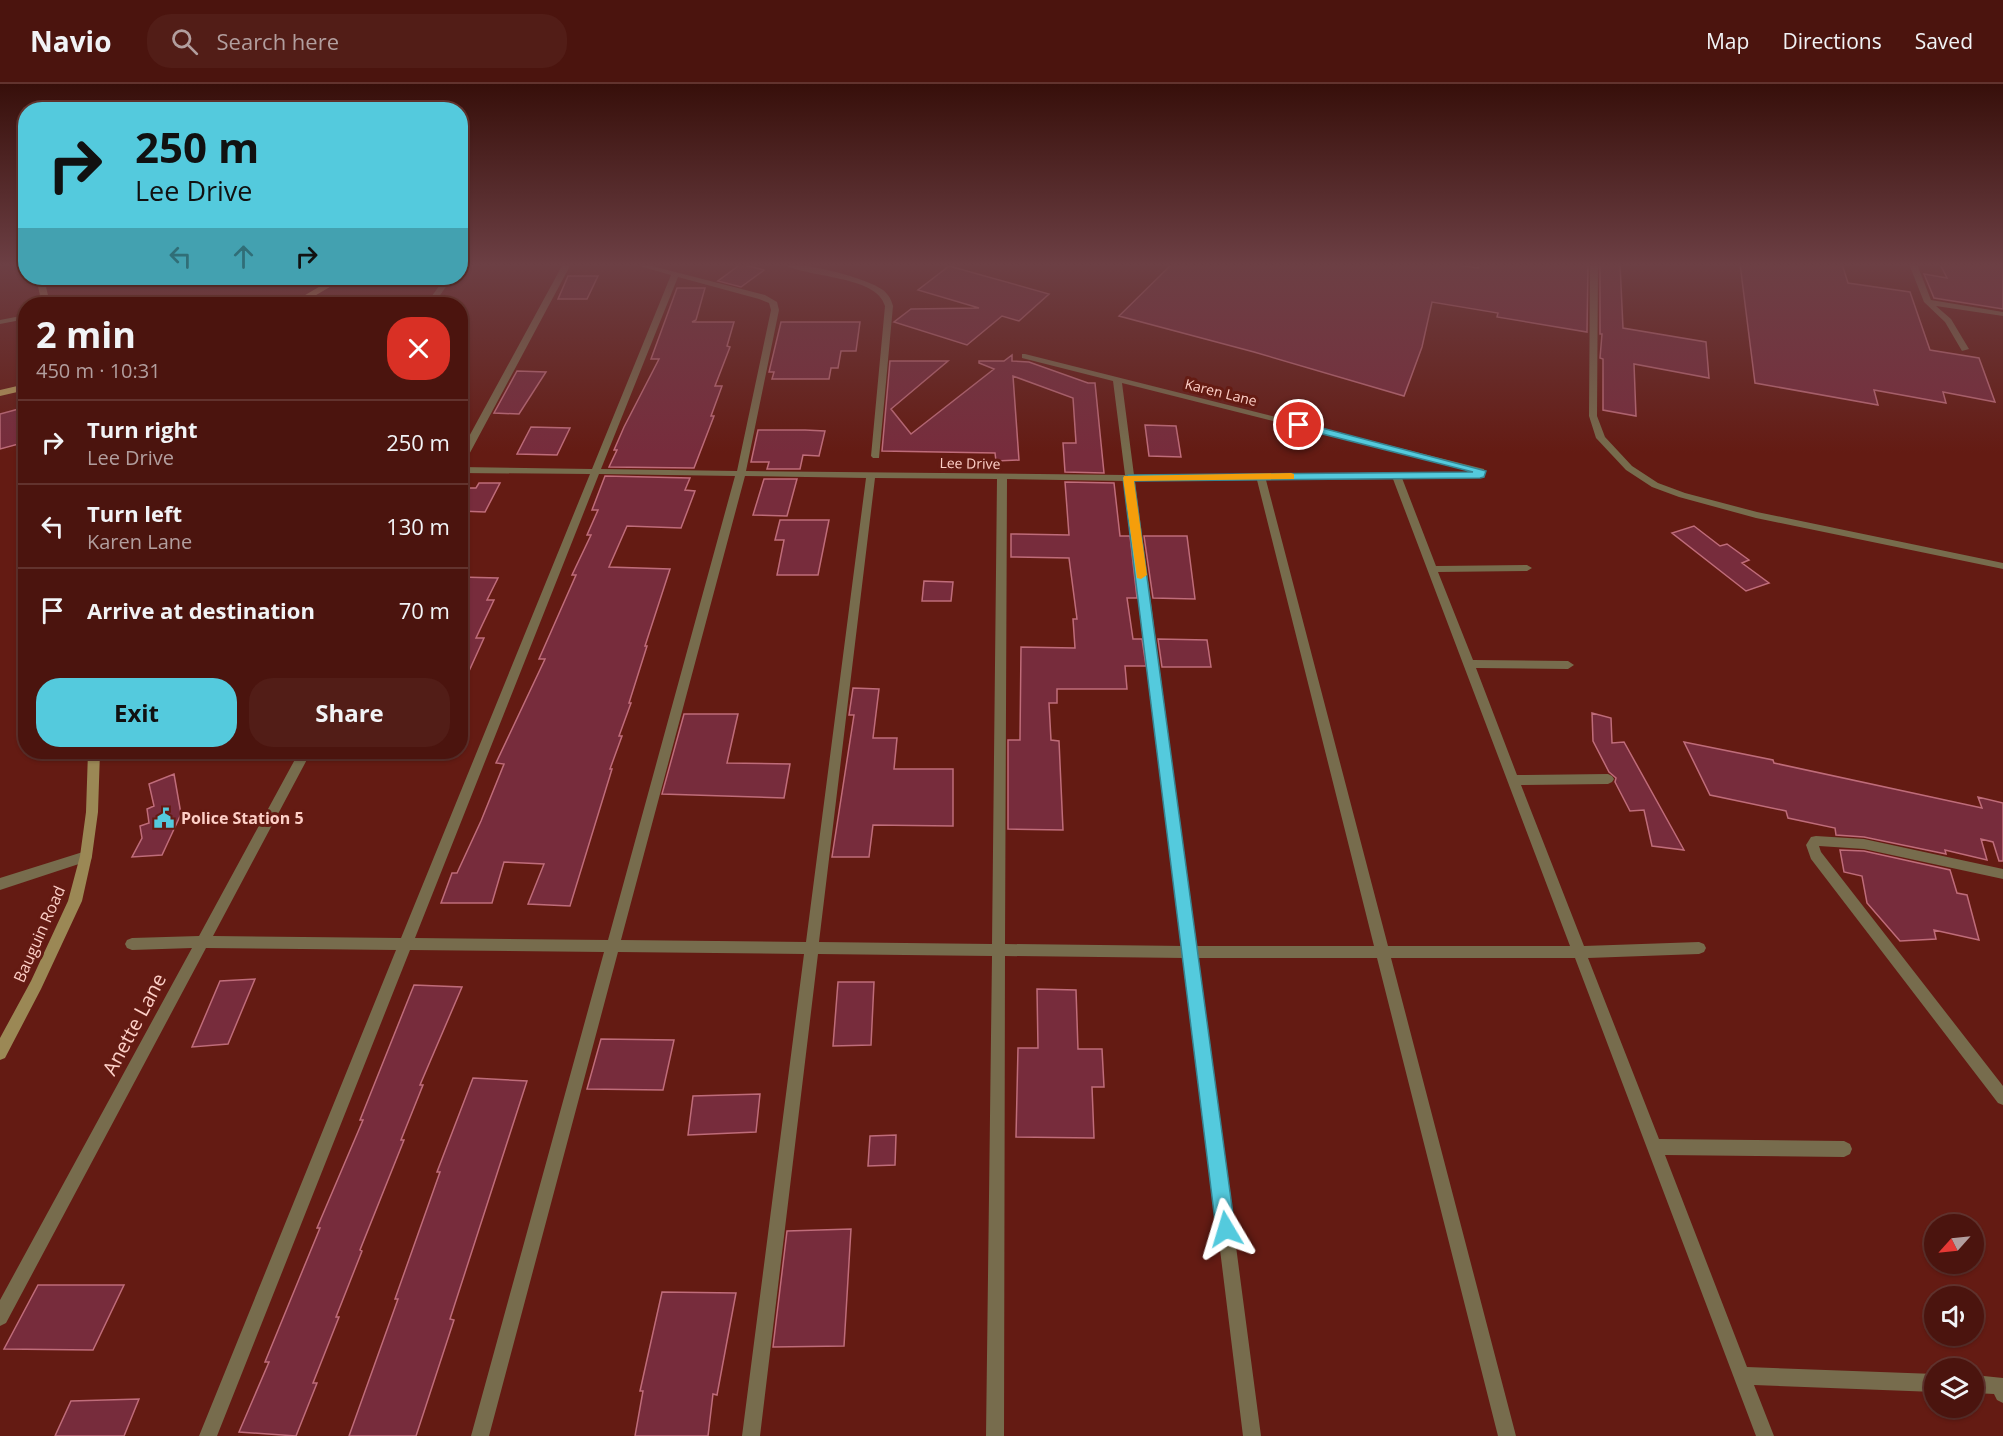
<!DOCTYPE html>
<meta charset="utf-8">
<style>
body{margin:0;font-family:"Open Sans",sans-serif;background:#521d17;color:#f1f3f6;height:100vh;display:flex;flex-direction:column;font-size:22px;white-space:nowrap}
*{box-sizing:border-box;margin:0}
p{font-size:20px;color:#b29e9e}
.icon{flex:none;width:33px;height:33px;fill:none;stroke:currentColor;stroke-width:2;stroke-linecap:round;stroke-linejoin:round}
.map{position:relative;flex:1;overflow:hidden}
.drawer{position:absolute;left:18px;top:213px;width:450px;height:462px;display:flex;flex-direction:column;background:#4b140e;border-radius:24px;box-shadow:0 2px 4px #0004,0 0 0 2px #62332e}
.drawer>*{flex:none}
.guide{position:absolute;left:18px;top:18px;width:450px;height:183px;border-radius:24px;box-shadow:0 2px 4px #0004,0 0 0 2px #62332e;background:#54cadd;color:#111;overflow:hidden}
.needle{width:39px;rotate:243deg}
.controls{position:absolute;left:1924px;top:1130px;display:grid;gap:12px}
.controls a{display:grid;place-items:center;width:60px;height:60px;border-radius:50%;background:#4b140e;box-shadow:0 2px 4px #0004,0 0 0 2px #62332e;font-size:30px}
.pin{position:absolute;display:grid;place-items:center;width:51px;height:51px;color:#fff;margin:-26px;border:3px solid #fff;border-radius:50%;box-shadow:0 2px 6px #0007}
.me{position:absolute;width:66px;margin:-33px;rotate:353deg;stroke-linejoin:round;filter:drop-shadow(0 0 4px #0008)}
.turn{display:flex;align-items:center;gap:21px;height:126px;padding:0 18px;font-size:27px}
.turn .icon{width:78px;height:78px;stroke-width:2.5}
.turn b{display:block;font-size:42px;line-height:51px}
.lanes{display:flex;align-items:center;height:57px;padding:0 18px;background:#0003;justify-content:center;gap:30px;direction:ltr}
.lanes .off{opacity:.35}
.round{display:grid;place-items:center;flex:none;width:63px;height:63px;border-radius:24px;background:#521d17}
.overview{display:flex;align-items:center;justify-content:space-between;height:102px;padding:0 18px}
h1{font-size:36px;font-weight:700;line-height:45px}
.cta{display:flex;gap:12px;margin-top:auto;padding:12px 18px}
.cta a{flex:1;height:69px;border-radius:24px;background:#54cadd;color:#111;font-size:24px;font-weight:700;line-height:69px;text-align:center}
.cta a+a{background:#521d17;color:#f1f3f6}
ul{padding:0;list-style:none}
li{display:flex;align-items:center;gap:18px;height:84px;padding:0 18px;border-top:2px solid #62332e}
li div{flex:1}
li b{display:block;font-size:22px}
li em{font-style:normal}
header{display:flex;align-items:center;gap:36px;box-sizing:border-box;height:84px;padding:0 30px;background:#4b140e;border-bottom:2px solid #62332e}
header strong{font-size:28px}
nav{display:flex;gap:33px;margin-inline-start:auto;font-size:21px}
.search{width:420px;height:54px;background:#521d17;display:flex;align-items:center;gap:15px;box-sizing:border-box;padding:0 21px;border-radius:24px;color:#b29e9e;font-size:22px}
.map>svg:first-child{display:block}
.building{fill:#772c3c;stroke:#bf6c7a;stroke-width:1.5}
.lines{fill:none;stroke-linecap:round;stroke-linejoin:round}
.lane{fill:#776c4d;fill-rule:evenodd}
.street{fill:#776c4d;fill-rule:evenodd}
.secondary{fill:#9b8855;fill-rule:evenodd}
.primary{fill:#b69d5b;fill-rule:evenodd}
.route{fill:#54cadd;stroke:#378390;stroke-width:1.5}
.slow{fill:#f59e0b}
.labels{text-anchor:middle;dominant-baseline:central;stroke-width:6;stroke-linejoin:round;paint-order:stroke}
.far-street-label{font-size:14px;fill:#fdcfc7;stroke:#641b13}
.poi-label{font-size:16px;font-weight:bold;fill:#fdcfc7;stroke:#641b13;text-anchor:start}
.street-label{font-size:16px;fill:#fdcfc7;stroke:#641b13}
.near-street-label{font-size:20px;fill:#fdcfc7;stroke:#641b13}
</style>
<header>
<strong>Navio</strong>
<div class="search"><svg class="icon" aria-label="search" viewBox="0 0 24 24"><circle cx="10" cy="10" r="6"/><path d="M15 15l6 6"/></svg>Search here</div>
<nav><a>Map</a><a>Directions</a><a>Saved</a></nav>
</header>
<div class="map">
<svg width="2003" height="1352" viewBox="0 0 2003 1352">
<rect width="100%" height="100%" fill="#641b13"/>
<path class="building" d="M741,180L764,186L741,203L718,197Z
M1172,180H1450L1478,184L1479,180H1588L1587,248L1497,233L1498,229L1432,218L1422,263L1404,312L1254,268L1119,232Z
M1600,180H1620L1623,244L1706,258L1709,294L1634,280L1636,332L1603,326V275L1600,274L1602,250H1600Z
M1740,180H1842L1848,199L1910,208L1930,266L1979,274L1995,318L1943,308L1946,319L1874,306L1878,321L1755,299Z
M1940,180H2003V225L1934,214L1924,190L1947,194Z
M949,182L1049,210L1019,237L1002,232L967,261L894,238L911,225L979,224L918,206Z
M568,192H598L587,215H558Z
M677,204H705L696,236L692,238H734L727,262L730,263L715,302H722L711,332H714L694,384L609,383L617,366H614L624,343L659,275H651Z
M781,238H860L856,267H841L838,284H831L829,295H772L774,288H769Z
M1012,271V277L1029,278L1088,299H1095L1104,389L1065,388L1063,359H1076L1073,314L1013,292L1019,376L996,377L995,369L882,367L890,277H948L891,325L911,350L994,285L979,279V277H1004Z
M517,287L546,288L519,330L494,329Z
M26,323V358L0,365V330Z
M1145,341L1176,342L1181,373L1149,372Z
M531,343L570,344L557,371L517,370Z
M758,346H805L825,347L819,372L803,371L800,385H767L769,378H751Z
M605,392L690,394L685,406L695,407L681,444L627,442L609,483L670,485L645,562H647L629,619H631L619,652H622L610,685H612L570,822L528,820L544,780L504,778L492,819H441L452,789H457L481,737L504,680L496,679L545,575H539L576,491H572L591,451H587L598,426H592Z
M764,395H797L787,432L753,431Z
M1065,398L1114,399L1120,452H1130L1137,514H1127L1133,555H1142L1146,582H1125L1127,605H1057V619H1049L1051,656L1059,657L1063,746L1008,745V656H1020L1021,563L1075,564L1073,535H1077L1069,474L1011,473V450L1069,451Z
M479,399H500L485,428L460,427V404H476Z
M780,436H829L818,491H777L784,456H775Z
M1694,442L1720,462L1727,460L1749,476L1742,479L1769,499L1746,507L1672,449Z
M1144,452H1187L1195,515L1153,514Z
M460,493L498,494L487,516H494L476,554H484L460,607Z
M924,497L953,498L951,517H922Z
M1158,555L1207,556L1211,583H1162Z
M853,604L879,605L873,654H897L894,685H953V742L873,741L869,773H832L854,631H849Z
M1592,629L1611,634L1612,659L1624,658L1684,766L1652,762L1644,726L1630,727L1615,698L1616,694L1609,688L1593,657Z
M684,630H738L727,679L790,680L784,714L662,710Z
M1684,658L1773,676L1774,679L1982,724L1978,713L2003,719V777H1999L1993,758L1981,755L1987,776L1945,766L1946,770L1864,753L1836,751L1835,744L1788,734L1786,727L1710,711Z
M174,690L181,730L162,771L132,773L142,754L140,742L149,739L147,725L154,722L149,700Z
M1840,766L1864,767L1950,786L1957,809L1967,811L1979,856L1934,846L1936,855L1900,857L1867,819L1862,792L1844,788Z
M255,895L228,960L192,963L220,897Z
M838,898H874L871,961L833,962Z
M414,901L462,903L420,1001H423L401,1056H404L360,1166L362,1167L336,1233H339L313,1299H317L296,1352L239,1348L269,1278H265L320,1144H317L363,1036H360Z
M1037,905L1076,906L1078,965H1102L1104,1003H1092L1094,1054L1016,1053L1018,964H1038Z
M601,955L674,956L663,1006L587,1005Z
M473,994L527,997L450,1235L454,1236L416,1352H349L398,1215H395L440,1088H437Z
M760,1010L756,1048L688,1051L693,1012Z
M896,1051L895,1081L868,1082L870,1052Z
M851,1145L844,1262L773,1263L787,1147Z
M38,1201H124L93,1266L4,1265Z
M662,1208L736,1209L717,1311L713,1310L708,1352H635L643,1307H640Z
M139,1315L124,1352H55L71,1317Z"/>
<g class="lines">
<path class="lane" d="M1590,180H1598L1597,332L1605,353L1632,382L1658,399L1685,409L1757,428L2003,479V485L1756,434L1679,413L1652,403L1626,386L1596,354L1589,332Z
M1909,180H1917L1931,216L2003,228V232L1936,222L1951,235L1969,265L1962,267L1945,238L1924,218Z
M86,767L91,768L92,772L91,776L0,806V794Z"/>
<path class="street" d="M563,180H571L465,378L460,381V369Z
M632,180H644L765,211L777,218L779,226L746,387L1125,391L1113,297L1022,274V270H1025L1484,385L1485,391L1480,394H1402L1436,482L1527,481L1532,484L1527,487L1438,488L1473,576L1568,577L1574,581L1568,585L1476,584L1517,691L1608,690L1612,692L1614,695L1612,698L1608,700L1521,701L1584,862L1699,858L1704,860L1706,864L1704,868L1699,870L1588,874L1659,1055L1844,1057L1850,1060L1852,1065L1850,1070L1844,1073L1665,1071L1747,1283L1935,1290V1308L1754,1301L1774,1352H1756L1575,874H1391L1516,1352H1498L1377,874H1198L1261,1352H1243L1184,874L1005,872L1004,1352H986L992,872L818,870L760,1352H742L804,870L618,868L489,1352H471L604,868L410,866L217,1352H199L396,866L206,864L6,1239L0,1242V1216L192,864L132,866L127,864L125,860L127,856L132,854L199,852L299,668H311L213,852L401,854L590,390L460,389V383L592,385L671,191ZM678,193L759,215L769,219L771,226L737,387L601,385ZM1122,299L1475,388L1134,391ZM599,390L735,392L608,856L415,854ZM745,392L866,394L806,858L621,856ZM875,394L997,395L992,860L819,858ZM1007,395L1125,397L1183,862L1005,860ZM1393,395L1570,862H1388L1266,396ZM1257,396L1374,862H1196L1135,397Z
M783,180C806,179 865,193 883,206C889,211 891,215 893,222L879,374H873L871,372L885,222C877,191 806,194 783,180Z
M445,194H452L434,220H426Z
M26,231V235L0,240V236Z
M1816,752L1864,755L2003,785V795L1864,765L1819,762L1821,768L2003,1002V1021L1998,1019L1811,775L1806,761L1811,753Z
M1974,1291L2003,1294V1319L1997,1316L1994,1310L1974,1309Z"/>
<path class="secondary" d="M36,194H44L50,220H42Z
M88,668H100L98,728L92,772L82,817L41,905L5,974L0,976V954L31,897L68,817L80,772L86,728Z"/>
<path class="primary" d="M334,194H345L301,220H290Z
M26,300V306L0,312V306Z"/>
</g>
<linearGradient id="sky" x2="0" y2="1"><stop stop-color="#370f0a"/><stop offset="0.49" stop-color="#6c3f44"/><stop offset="1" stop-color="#6c3f44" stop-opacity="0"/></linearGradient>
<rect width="2003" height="369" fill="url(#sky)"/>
<path class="route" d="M1299,338L1486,387L1484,393L1480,394L1134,397L1235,1145L1232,1151L1226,1154L1219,1151L1216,1145L1123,394L1128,391L1473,388L1295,343L1294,341Z"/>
<path class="slow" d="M1291,389L1294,390V395L1134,397L1147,491L1141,495L1137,494L1123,394L1124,392Z"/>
<defs>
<g id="civic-bare" transform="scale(1.62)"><path d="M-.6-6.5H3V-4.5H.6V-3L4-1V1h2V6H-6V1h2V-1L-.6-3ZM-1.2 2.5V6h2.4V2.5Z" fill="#54cadd" stroke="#641b13" stroke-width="2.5" paint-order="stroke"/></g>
</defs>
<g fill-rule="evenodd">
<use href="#civic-bare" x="164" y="734"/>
</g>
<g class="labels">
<g class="far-street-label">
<text transform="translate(1221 308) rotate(14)">Karen Lane</text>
<text transform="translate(970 379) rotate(1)">Lee Drive</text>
</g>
<g class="poi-label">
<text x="181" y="734">Police Station 5</text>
</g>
<g class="street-label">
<text transform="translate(39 850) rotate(-66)">Bauguin Road</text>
</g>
<g class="near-street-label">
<text transform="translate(134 940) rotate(-62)">Anette Lane</text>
</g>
</g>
</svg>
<div class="controls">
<a><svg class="needle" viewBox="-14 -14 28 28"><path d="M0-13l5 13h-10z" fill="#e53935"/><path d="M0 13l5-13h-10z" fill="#b29e9e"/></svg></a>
<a><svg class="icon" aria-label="sound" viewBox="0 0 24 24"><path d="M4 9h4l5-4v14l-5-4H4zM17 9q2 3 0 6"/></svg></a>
<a><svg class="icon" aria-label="layers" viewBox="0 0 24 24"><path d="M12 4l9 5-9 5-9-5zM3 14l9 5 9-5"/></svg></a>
</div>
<div class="pin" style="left:1299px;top:341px;background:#d93025"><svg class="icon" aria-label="arrive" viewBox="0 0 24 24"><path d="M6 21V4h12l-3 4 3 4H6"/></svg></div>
<svg class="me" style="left:1226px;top:1145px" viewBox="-20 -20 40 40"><path d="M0-17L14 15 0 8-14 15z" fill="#54cadd" stroke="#fff" stroke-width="4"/></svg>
<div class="guide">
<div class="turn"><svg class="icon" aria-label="right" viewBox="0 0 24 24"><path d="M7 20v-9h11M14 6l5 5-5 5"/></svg><div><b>250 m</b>Lee Drive</div></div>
<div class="lanes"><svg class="icon off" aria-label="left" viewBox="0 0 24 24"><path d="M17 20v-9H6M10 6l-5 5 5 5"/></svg><svg class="icon off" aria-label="ahead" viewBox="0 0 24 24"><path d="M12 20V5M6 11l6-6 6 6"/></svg><svg class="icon" aria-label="right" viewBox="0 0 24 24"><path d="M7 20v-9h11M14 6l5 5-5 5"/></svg></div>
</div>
<section class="drawer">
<div class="overview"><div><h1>2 min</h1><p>450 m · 10:31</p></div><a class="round" style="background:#d93025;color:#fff"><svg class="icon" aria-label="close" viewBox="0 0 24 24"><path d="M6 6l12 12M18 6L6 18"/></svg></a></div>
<ul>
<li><svg class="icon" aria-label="right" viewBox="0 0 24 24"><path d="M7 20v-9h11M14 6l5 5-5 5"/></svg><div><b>Turn right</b><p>Lee Drive</p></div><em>250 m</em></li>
<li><svg class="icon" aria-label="left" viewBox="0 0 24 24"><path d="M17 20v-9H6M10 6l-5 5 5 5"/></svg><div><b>Turn left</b><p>Karen Lane</p></div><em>130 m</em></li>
<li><svg class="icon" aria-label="arrive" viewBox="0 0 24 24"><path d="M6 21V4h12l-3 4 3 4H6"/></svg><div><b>Arrive at destination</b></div><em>70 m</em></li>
</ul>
<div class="cta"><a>Exit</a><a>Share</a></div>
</section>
</div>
